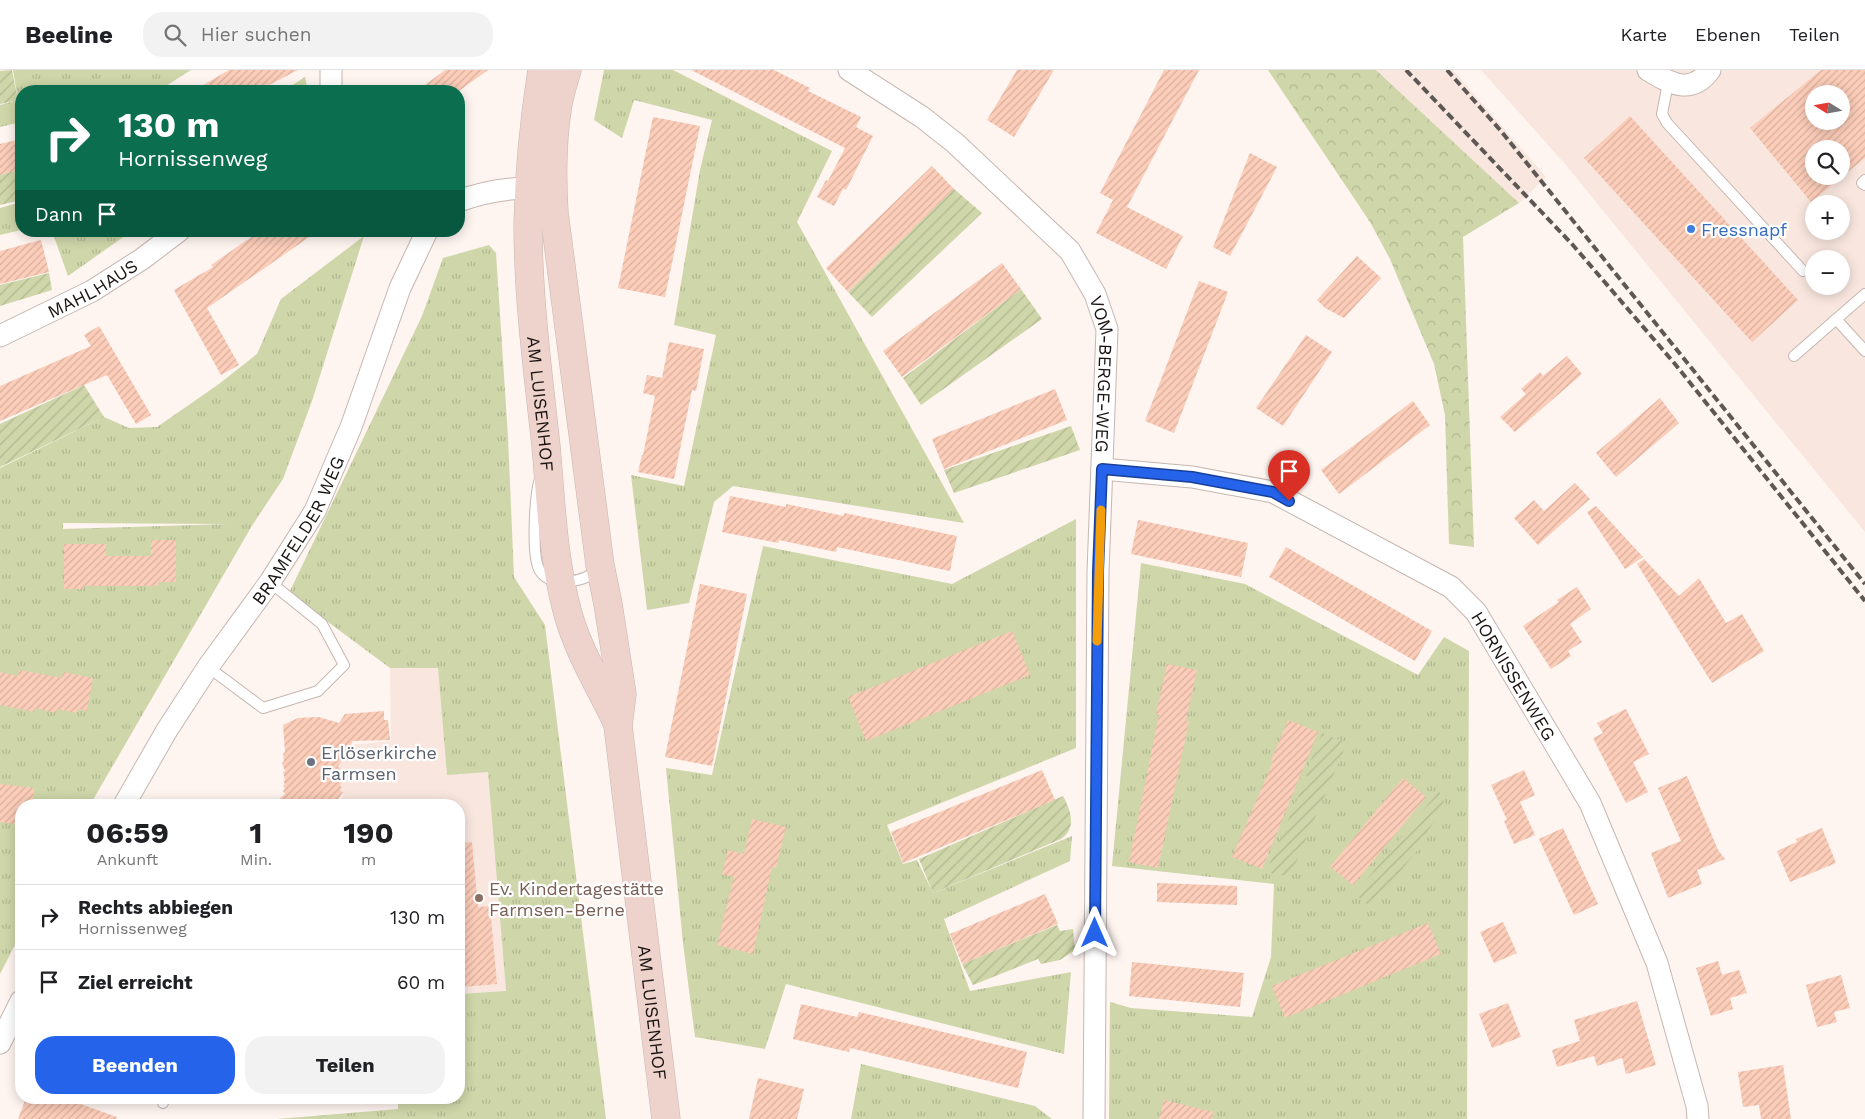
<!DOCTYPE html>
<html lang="de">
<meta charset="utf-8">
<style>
body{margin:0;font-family:"Work Sans",sans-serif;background:#f2f2f2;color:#202124;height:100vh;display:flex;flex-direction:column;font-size:19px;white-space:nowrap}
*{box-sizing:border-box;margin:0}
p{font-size:16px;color:#757577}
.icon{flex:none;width:28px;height:28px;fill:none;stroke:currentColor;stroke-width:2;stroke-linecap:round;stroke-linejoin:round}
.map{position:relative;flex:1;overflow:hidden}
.details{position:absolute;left:15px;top:729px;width:450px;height:305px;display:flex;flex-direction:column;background:#fff;border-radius:20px;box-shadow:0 2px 12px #0003}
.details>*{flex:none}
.banner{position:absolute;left:15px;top:15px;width:450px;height:152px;border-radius:20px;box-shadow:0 2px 12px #0003;background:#0b6e4f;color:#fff;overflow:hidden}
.needle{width:32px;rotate:281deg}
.buttons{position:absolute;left:1805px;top:15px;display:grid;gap:10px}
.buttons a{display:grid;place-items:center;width:45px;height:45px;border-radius:50%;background:#fff;box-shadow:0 2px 12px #0003;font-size:25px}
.pin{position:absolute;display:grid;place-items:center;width:42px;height:42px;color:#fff;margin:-51px -21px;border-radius:50% 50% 50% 0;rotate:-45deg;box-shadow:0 0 5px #0007}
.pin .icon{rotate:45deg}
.me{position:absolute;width:55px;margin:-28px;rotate:0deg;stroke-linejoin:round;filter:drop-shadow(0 0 4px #0008)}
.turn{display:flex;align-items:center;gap:18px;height:105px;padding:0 20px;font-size:22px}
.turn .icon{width:65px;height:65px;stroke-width:2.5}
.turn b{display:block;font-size:35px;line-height:42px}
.then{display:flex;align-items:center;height:48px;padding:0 20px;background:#0003;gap:10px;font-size:19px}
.eta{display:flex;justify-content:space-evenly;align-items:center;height:85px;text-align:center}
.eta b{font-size:30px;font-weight:700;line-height:35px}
.cta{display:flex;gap:10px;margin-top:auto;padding:10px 20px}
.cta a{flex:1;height:58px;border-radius:20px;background:#2563eb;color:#fff;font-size:20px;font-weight:700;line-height:58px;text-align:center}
.cta a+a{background:#f2f2f2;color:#202124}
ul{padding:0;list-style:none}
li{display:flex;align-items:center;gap:15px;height:65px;padding:0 20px;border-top:1px solid #e0e0e0}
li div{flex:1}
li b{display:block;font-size:19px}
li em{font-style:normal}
header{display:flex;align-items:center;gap:30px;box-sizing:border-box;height:70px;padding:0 25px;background:#fff;border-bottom:1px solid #e0e0e0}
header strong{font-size:24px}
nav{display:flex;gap:28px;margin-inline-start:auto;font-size:18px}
.search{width:350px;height:45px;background:#f2f2f2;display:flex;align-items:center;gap:12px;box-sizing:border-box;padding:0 18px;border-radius:20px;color:#757577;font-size:19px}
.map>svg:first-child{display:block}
.built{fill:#f9e7df;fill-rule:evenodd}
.forest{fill:url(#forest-crowns)}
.park{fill:url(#park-tufts);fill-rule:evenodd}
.garden{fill:url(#garden-furrows)}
.building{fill:url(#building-hatch);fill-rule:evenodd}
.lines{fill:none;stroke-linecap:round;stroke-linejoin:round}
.lane-casing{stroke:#c6b6b0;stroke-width:12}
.street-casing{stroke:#c6b6b0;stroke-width:23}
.secondary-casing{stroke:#c6b6b0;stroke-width:29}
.lane{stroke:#fff;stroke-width:10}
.street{stroke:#fff;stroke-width:21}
.secondary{stroke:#eed2cc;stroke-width:28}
.rail{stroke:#5e5855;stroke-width:4;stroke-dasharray:8 4;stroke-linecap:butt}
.route-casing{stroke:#184099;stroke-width:12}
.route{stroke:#2563eb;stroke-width:9}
.slow{stroke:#f59e0b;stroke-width:9}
.shop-dot{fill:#3f7fe0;stroke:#fff;stroke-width:2}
.worship-dot{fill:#6b7280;stroke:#fff;stroke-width:2}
.education-dot{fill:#8d6e63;stroke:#fff;stroke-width:2}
.labels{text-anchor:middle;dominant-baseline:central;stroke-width:4.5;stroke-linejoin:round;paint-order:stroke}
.shop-label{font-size:18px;fill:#366cbe;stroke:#fff;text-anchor:start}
.street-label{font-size:18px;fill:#191412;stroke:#fff}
.worship-label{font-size:18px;fill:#5b616d;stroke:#fff;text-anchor:start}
.education-label{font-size:18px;fill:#785e54;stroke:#fff;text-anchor:start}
</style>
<header>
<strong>Beeline</strong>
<div class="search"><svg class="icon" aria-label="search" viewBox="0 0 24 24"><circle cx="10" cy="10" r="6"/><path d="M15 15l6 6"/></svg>Hier suchen</div>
<nav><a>Karte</a><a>Ebenen</a><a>Teilen</a></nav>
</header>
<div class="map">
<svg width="1865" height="1049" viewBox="0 0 1865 1049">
<defs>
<pattern id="forest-crowns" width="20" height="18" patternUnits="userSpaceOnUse" patternTransform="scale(1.25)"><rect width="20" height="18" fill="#cfd6a9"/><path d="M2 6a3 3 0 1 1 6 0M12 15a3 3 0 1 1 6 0" fill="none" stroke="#b1b790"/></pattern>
<pattern id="park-tufts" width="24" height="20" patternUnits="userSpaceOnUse" patternTransform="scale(1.25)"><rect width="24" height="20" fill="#cfd6a9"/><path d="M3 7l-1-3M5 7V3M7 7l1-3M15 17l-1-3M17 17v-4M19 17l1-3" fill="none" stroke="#b1b790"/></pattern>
<pattern id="garden-furrows" width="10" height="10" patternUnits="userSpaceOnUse" patternTransform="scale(1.25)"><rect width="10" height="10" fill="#cfd6a9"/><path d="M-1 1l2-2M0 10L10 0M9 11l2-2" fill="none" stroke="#b1b790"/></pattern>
<pattern id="building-hatch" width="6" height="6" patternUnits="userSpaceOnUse" patternTransform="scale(1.25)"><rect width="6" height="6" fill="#fccdb9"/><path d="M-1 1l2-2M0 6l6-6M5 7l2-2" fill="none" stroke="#d7af9e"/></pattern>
</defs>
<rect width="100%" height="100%" fill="#fef4f0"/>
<path class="built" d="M1376,0H1453L1546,107L1519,133Z
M1481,0H1865V462L1565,94ZM1814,24H1841V51H1814ZM1814,79H1841V106H1814ZM1814,134H1841V161H1814ZM1814,189H1841V216H1814Z
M390,598H438L447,704L488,702L506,921L459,924V735H344V731L341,730L343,726L340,720L342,718L340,716L342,713L339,711L341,704L338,702L340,699L338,697L340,694L337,693L338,676L391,671Z"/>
<path class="forest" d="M1268,0H1376L1519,133L1463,167L1474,477L1449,474L1445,345L1434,294L1390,189L1370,152Z"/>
<path class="park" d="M13,0H191L158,21H21V52L0,57V35L18,30Z
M604,0H673L832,81L797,152L964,453L733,416L714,432L689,533L647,540L631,405L684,416L716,265L674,255L700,100L712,50L634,30L622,68L594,50Z
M305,7L308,21H283Z
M21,132V160L0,165V138Z
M52,161H132L68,206Z
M364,166L312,331L283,409L253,454L90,735H21V863L0,904V398L104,347L129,358L157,357L219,314L257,284L281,229ZM63,453L228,454L63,459Z
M489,175L496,183L508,367L514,507L545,555L606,1049H277L398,1039V1028H459V924L506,921L488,702L447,705L438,598H390L289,523L422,246L443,188Z
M1076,449V678L887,755L903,794L917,790L933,823L1072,766L1070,791L944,849L970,921L1071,902L1064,984L786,914L765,979L695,967L683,873L666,698L712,705L763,476L952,514Z
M1141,493L1245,514L1418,605L1444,567L1469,581L1467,1049H1109L1110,932L1131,938L1252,947L1271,887L1274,814L1112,796Z
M861,994L1035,1036L1052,1049H851Z"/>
<path class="garden" d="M12,0L18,30L0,34V1Z
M21,99V130L0,135V105Z
M954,119L982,143L872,247L848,222Z
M49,203L52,220L0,236V215Z
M1021,219L1042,249L921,335L903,308Z
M84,315L104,347L0,397V354Z
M1071,356L1080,380L954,423L944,400Z
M1322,663L1347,673L1290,807L1266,802L1307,706L1305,705Z
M1439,721L1446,736L1418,774L1419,778L1371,838L1355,824Z
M1063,726C1071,741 1077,758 1061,769L933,823L919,789Z
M1057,855L1060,861L1073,859L1075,880L1060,890L1041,894L1038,889L973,915L962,894Z"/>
<path class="building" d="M229,0H298L267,16L262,21H193Z
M445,0H488L459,21H417Z
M691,0H774L810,18L808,21L861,47L856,57L873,66L846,120L831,113L843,119L834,136L817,127L826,110L828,111L845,78Z
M1017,0H1054L1014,67L987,50Z
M1164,0H1199L1127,137L1183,166L1166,199L1096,163L1113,130L1100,123Z
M1821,0H1865V88L1811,132L1750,58ZM1814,24H1841V51H1814ZM1814,79H1841V106H1814Z
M1630,46L1798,230L1752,272L1584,88Z
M653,47L700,56L665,227L618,218Z
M21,69V99L0,105V74Z
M1250,83L1277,97L1230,186L1213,177Z
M932,96L954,119L848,222L826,198Z
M260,161H318L207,238L239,295L221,305L174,220L213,197L211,195Z
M41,170L49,202L0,214V181Z
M1357,186L1381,208L1344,248L1325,238L1317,230Z
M1002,193L1021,219L902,307L883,281Z
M1199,211L1228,222L1174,363L1145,351Z
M99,256L151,345L136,354L107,305L0,351V316L91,276L84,265Z
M1306,265L1332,282L1283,356L1256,338Z
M669,272L704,279L696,321L692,320L674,409L638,402L642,385H643L655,326L643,323L647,305L662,308Z
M1567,286L1582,304L1515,362L1500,347L1526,324L1521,319L1540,302L1543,306Z
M1055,319L1067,350L944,399L932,369Z
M1660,328L1679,353L1616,407L1596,383Z
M1413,331L1430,355L1339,424L1321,400Z
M1575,413L1590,429L1538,475L1514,448L1534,430L1544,441Z
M730,426L786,437V434L844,446V443L957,466L950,501L837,477L836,482L779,470L778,473L722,462Z
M1596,436L1643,487L1625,499L1587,442Z
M1138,450L1248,473L1241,507L1131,484Z
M151,470H176V512H158V516H84V519H64V474H106V486H151Z
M1286,477L1432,561L1415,591L1269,507Z
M1644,489L1679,526L1699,508L1726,553L1742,544L1764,581L1712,613L1637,494Z
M700,514L747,524L712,696L665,687Z
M1577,517L1591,539L1570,554L1582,572L1568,581L1571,586L1551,599L1523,556L1559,532L1557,530Z
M1012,561L1030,605L866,671L848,627Z
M1167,594L1197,600L1186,651H1189L1158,798L1129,792L1159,645L1156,644Z
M19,600L62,608L63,602L93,608L87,641L78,639L77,643L57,639L56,643L35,638L34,642L0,635V602L18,606Z
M1626,639L1649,684L1633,692L1648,722L1626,733L1593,668L1603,663L1597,653Z
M384,641V650H388L390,670L353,671L338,697L341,699L338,702L341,704L339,711L342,713L340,716L342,717L340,720L343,722L335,735H272L285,724L283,721L285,719L283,716L285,714L283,711L285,710L283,702L285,701L282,693L284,691L283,684L285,682L283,655L298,648L319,647L339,653L345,644Z
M1288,650L1318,662L1262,799L1232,787L1273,692L1271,691Z
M1042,700L1055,730L903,793L891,762Z
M1524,700L1535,725L1520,732L1535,765L1514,774L1504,751L1507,750L1491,715Z
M1687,706L1718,780L1725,789L1697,800L1702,814L1668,828L1651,783L1681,771L1658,718Z
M1403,708L1426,727L1353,815L1330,797Z
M0,714L34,718L32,735H21V755L0,752Z
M752,749L786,757L776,798L772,797L753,884L717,875L734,807L722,804L728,780L744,784Z
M1563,758L1598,834L1574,845L1539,769Z
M1822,758L1836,793L1790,812L1777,781L1797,772L1796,769Z
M472,772L478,837L490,836L497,914L463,917L460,886L459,887V773Z
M1157,813L1237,816V835L1157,832Z
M1045,824L1058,854L962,894L950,864Z
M1503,852L1517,883L1494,893L1480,862Z
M1428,853L1441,884L1285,948L1272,916Z
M1718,891L1722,905L1739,900L1747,923L1730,928L1733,939L1711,946L1696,898Z
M1132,892L1244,903L1240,937L1129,926Z
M1841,905L1850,938L1834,942L1837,952L1817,957L1806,915Z
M1637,931L1656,995L1626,1004L1622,988L1597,996L1594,986L1557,997L1552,980L1580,971L1574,950Z
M1508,933L1521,967L1492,978L1479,944Z
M801,934L857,947L859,942L1027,982L1018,1018L850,978L849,982L793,969Z
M1783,995L1791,1049H1761L1759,1035L1743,1037L1738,1002Z
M758,1008L804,1019L797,1049H749Z
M26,1028H64L117,1047L116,1049H18Z
M1164,1030L1213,1042L1212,1049H1159Z"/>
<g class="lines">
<g class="lane-casing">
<path id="lane" d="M1668,13L1662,44L1667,53L1803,201
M1865,110L1862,113L1865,115
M1836,249L1865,281
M1794,286L1865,224
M539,412C535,429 531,487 540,501C546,510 557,512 567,511C579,511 590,508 598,498
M208,597L263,638L318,621L344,595L322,554L270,512
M163,1028V1033"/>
</g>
<g class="street-casing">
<g id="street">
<path id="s1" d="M849,0L922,47L955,73L1070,181L1095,224L1107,259L1098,502L1094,1049"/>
<path d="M1648,0C1669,13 1691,26 1710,0"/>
<path d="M331,21V0"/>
<path d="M459,131C485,121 515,117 544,118"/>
<path id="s2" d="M0,266L92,221L142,189L179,161"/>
<path id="s3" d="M1102,399L1192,407L1273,422L1451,517L1476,542L1590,733L1657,893L1697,1036L1698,1049"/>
<path id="s4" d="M124,735L167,660L208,597L270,512L315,441L351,357L400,218L427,161"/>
<path d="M0,973L21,931"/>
</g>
</g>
<g class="secondary-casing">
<g id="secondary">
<path id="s5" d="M542,0C534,51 529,103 528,154C528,228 538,303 546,376C551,433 553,490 568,544C579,583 601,618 618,654"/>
<path id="s6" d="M567,0C564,11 560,22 558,34C552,68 552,108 554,142L600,495L608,534L622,624L618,656L666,1049"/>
</g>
</g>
<use href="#lane" class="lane"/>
<use href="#street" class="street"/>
<use href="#secondary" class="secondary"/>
<path class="rail" d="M1406,0L1572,174L1675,294L1865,531
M1447,0L1501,61L1865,514"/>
</g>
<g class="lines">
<g class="route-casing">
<path id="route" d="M1095,863L1098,502L1102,399L1192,407L1273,422L1289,431"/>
</g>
<use href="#route" class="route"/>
<path class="slow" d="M1097,571L1101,440"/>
</g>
<circle class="shop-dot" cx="1691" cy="159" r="5"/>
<circle class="worship-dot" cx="311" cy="692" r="5"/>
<circle class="education-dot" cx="479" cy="828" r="5"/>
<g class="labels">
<g class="shop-label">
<text x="1701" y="159">Fressnapf</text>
</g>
<g class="street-label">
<text stroke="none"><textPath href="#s2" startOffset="104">MAHLHAUS</textPath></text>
<text stroke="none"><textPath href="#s1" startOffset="418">VOM-BERGE-WEG</textPath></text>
<text stroke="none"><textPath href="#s5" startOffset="335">AM LUISENHOF</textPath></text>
<text stroke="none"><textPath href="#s4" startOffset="326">BRAMFELDER WEG</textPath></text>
<text stroke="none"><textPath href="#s3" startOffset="484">HORNISSENWEG</textPath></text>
<text stroke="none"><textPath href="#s6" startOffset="951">AM LUISENHOF</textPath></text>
</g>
<g class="worship-label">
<text x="321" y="682">Erlöserkirche<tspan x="321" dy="21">Farmsen</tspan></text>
</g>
<g class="education-label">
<text x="489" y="818">Ev. Kindertagestätte<tspan x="489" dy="21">Farmsen-Berne</tspan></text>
</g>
</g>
</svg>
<div class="buttons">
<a><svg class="needle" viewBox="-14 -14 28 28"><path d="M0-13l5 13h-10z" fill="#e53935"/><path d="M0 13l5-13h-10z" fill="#757577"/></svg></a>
<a><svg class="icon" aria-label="search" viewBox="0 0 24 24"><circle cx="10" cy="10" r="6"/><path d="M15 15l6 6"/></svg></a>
<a>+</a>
<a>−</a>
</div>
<div class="pin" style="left:1289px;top:431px;background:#d93025"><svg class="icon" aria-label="arrive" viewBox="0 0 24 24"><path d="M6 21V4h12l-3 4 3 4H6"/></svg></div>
<svg class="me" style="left:1095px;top:863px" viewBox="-20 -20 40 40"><path d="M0-17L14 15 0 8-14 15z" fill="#2563eb" stroke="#fff" stroke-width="4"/></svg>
<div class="banner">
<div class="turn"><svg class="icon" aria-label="right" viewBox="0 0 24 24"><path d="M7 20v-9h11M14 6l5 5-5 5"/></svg><div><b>130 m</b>Hornissenweg</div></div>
<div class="then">Dann<svg class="icon" aria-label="arrive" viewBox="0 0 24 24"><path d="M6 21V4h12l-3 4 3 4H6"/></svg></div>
</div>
<section class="details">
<div class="eta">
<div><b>06:59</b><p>Ankunft</p></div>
<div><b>1</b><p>Min.</p></div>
<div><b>190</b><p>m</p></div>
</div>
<ul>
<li><svg class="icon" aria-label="right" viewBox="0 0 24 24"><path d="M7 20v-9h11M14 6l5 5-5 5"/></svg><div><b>Rechts abbiegen</b><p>Hornissenweg</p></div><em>130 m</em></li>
<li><svg class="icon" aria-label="arrive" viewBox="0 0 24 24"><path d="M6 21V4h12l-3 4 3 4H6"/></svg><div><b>Ziel erreicht</b></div><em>60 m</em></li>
</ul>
<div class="cta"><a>Beenden</a><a>Teilen</a></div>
</section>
</div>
